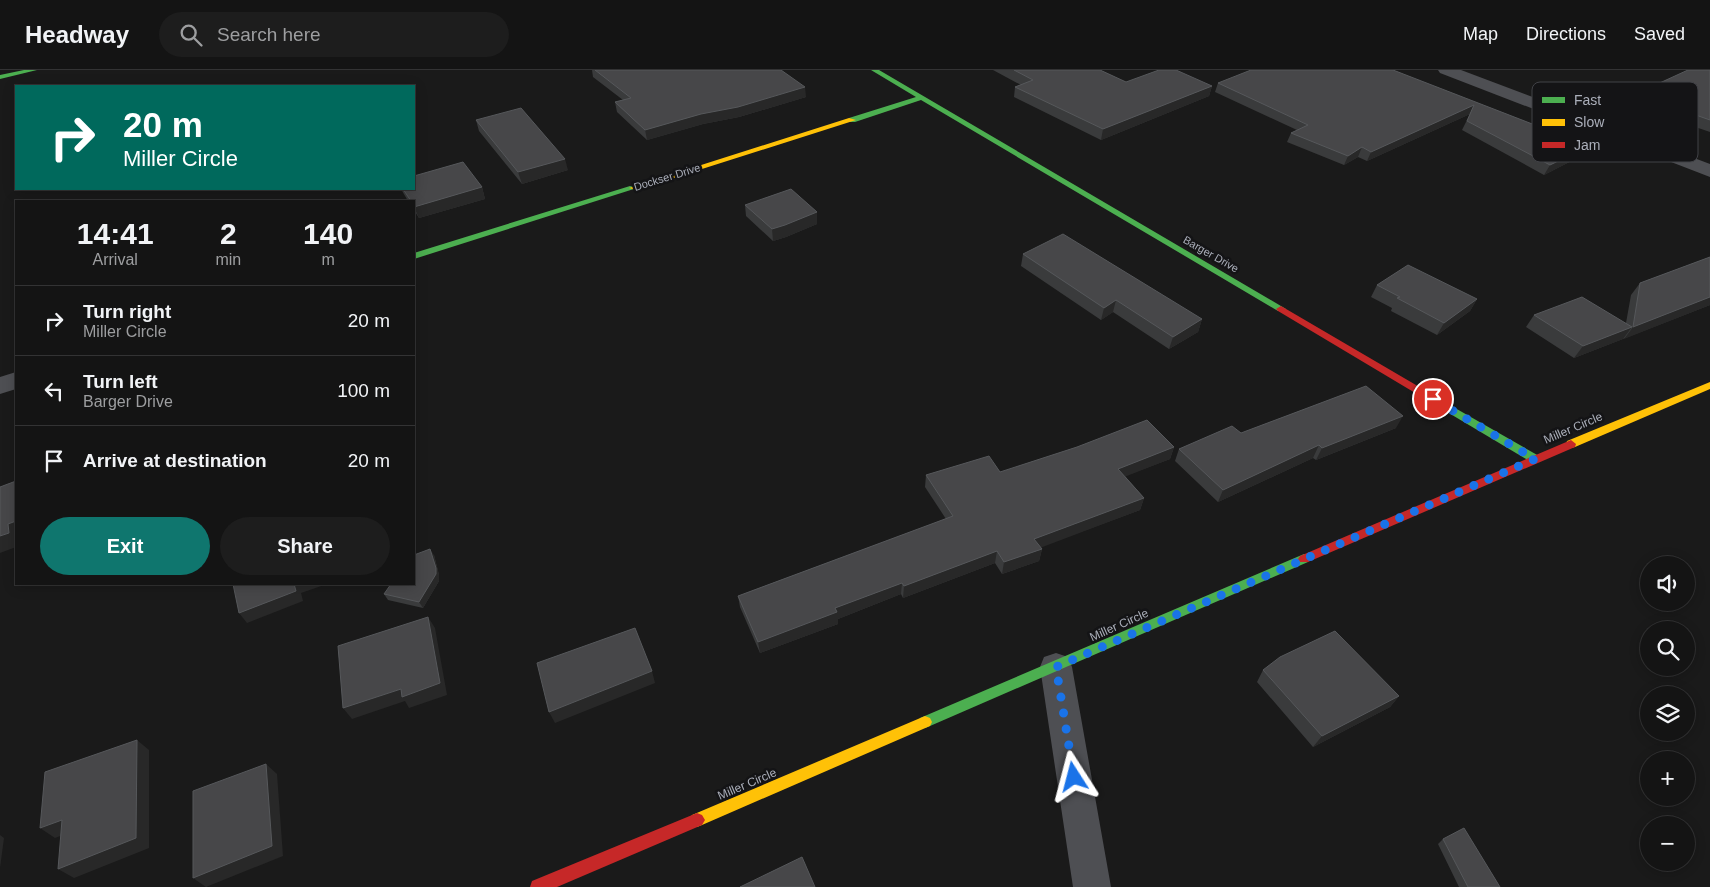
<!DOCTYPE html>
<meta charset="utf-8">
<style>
body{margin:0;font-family:Helvetica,sans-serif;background:#1d1d1d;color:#f1f3f6;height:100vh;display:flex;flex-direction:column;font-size:19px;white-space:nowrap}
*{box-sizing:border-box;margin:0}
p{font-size:16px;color:#9d9ea0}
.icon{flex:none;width:28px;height:28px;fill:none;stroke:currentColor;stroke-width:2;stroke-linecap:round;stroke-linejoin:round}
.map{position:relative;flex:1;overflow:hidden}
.sheet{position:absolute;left:15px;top:130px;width:400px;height:385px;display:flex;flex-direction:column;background:#141414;border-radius:0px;box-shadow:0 2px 12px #0003,0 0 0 1px #333334}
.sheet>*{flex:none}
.hud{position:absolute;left:15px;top:15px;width:400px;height:105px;border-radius:0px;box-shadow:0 2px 12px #0003,0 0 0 1px #333334;background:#00695c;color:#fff;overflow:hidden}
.fabs{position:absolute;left:1640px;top:486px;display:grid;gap:10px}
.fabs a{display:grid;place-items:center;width:55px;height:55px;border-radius:50%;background:#141414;box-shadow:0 2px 12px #0003,0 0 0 1px #333334;font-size:25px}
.pin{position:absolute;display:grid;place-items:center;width:42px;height:42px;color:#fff;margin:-21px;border:2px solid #fff;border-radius:50%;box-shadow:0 1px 5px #0007}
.me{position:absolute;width:55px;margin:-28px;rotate:351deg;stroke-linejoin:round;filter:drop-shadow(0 0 4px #0008)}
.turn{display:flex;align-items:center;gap:18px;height:105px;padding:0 25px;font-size:22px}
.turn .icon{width:65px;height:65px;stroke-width:2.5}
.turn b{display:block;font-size:35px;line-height:42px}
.eta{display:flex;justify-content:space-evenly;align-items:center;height:85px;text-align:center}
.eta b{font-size:30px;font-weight:700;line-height:35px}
.action{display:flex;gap:10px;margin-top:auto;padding:10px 25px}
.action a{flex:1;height:58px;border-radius:30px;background:#0f766e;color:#fff;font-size:20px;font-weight:700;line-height:58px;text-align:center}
.action a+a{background:#1d1d1d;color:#f1f3f6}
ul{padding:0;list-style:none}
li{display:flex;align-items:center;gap:15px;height:70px;padding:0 25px;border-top:1px solid #333334}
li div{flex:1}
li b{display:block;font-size:19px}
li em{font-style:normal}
header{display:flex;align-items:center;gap:30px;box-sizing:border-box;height:70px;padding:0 25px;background:#141414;border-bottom:1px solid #333334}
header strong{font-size:24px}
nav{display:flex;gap:28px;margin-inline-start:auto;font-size:18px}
.search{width:350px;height:45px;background:#1d1d1d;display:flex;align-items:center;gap:12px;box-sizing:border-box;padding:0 18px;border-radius:28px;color:#9d9ea0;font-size:19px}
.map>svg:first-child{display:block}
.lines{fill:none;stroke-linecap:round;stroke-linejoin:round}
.street{fill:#4e4f53;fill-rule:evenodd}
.fast{fill:#4caf50;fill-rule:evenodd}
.slow{fill:#ffc107;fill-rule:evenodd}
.jam{fill:#c62828;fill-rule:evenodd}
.wall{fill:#3a3b3c}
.shaded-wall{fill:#282828}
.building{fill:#474749;stroke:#56585b}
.route{stroke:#1a73e8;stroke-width:9;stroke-dasharray:0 16.2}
.labels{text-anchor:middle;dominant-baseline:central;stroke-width:5;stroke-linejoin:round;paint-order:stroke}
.far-street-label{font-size:11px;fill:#abafba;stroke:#141416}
.street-label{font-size:12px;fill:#abafba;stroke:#141416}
.key{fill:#141416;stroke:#414247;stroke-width:1}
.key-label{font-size:14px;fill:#abafba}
</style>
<header>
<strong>Headway</strong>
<div class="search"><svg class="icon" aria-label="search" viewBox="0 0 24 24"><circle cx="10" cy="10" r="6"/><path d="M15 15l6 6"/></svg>Search here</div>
<nav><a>Map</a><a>Directions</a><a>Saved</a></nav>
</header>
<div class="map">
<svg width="1710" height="817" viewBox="0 0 1710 817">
<rect width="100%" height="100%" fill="#1a1a1a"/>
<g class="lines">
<path class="street" d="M1438,0H1461L1710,94V107L1440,3Z
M16,302V319L0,324V307Z
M1056,583L1068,587L1072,597L1111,817H1073L1040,597L1044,587Z"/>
<path class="fast" d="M24,0H37L0,9V5Z
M871,0H879L1286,239L1284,241H1278L921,30L855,52H849V48L916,27Z
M630,116L637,118L414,189V183Z
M1441,330L1539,386L1541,389L1539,392H1531L1437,336L1436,334L1437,332Z
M1304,484L1308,486L1310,489L1308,492L930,656L925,658L920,656L918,652L920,648Z"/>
<path class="slow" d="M849,48L856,50L636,120L629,118Z
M1710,312V319L1575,377L1571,378L1566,374L1567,371Z
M925,646L930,648L932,652L930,656L702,755L697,757L692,755L689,750L692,745Z"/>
<path class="jam" d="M1281,236L1445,332L1446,334L1445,336H1437L1278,241L1276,239Z
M1571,370L1576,374L1575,377L1308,492H1300L1298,489L1300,486Z
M697,743L702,745L705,750L702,755L557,817H530L532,811Z"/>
</g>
<path class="wall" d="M592,0H781L806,27L739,47L703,54L647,70L617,42L615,32L623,30L593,7Z
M993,0H1100L1126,12L1212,16L1209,26L1101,70L1014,27L1015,17L1021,15Z
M1393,0L1583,85L1544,105L1462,60L1470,44L1367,91L1358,87L1344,95L1287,72L1291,63L1297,60L1215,22L1218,13Z
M1710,0V62L1669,48L1671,45L1633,32L1640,22Z
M476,50L568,100L522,114L479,61Z
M482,117L485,129L419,148L414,140V131H408L401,119Z
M745,135L817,142V154L786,167L773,171L746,146Z
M1023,184L1202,249L1198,262L1169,279L1113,242L1101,250L1021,196Z
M1710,187V235L1574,288L1526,257L1534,245L1626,253L1631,225L1640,213Z
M1377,215L1477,229L1470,241L1437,265L1391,241L1392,238L1371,227Z
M1396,358L1316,390L1313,388L1218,432L1175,391L1179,379L1241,363Z
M1174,377L1170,389L1125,406L1144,428L1140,440L1040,477L1042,479L1039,491L1002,504L995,493L903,528L901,524L838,549V554L760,583L740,537L738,526L946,449L925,417L926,405L1000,402Z
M434,485L439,505V511L423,538L388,530L384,524Z
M1263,600L1399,626L1390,637L1313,677L1257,612Z
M1443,769L1500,817H1459L1438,774Z"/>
<path class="shaded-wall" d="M1212,16L1209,26L1101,70L1103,59Z
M805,17L806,27L739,47L703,54L647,70L645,60L701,44Z
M1474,35L1470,44L1367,91L1371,82Z
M1589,76L1583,85L1544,105L1550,95Z
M1362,77L1358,87L1344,95L1348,86Z
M565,89L568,100L522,114L518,102Z
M482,117L485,129L419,148L414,137Z
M817,142V154L786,167L773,171L772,159Z
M1710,227V235L1624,269L1633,257Z
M1477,229L1470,241L1437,265L1444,253Z
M1116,230L1113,242L1101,250L1104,238Z
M1202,249L1198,262L1169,279L1173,267Z
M1632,257L1623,269L1574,288L1583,276Z
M1403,346L1396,358L1316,390L1322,378Z
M1319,375L1313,388L1218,432L1223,420Z
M1174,377L1170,389L1114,411L1118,399Z
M1144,428L1140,440L1032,481L1034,469Z
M16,451V477L0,483V466L8,454Z
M430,479L434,485L439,505V511L423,538L419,532Z
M1042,479L1039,491L1002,504L1004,492Z
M997,481L995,493L903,528L904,516Z
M902,513L901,524L838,549V554L760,583L758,572L835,538Z
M294,514H327L301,523L303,531L247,553L239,543Z
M428,547L435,558L447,625L409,638L405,631L352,649L343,638L401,619Z
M652,601L655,613L555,653L549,642Z
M1399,626L1390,637L1313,677L1322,666Z
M137,670L149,680V778L74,808L58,799Z
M266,694L277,704L283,786L206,817L193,808Z
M62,750L76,760L55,768L40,758Z
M0,765L4,768L0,798Z"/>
<path class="building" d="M595,0H781L805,17L738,37L701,44L645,60L615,32L631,28Z
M1014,0H1100L1126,12L1159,0H1176L1212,16L1103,59L1015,17L1033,10Z
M1251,0H1393L1589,76L1550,95L1467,51L1474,35L1371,82L1362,77L1348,86L1291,63L1308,55L1218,13Z
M1688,0H1710V50L1676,38L1680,35L1640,22Z
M521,38L565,89L518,102L476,50Z
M463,92L482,117L414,137V131H411L403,119H414V106Z
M791,119L817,142L785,155L772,159L745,135Z
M1063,164L1202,249L1173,267L1116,230L1104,238L1023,184Z
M1710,187V227L1633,257L1640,213Z
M1408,195L1477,229L1444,253L1397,228L1400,227L1377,215Z
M1582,227L1632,257L1583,276L1534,245Z
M1366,316L1403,346L1322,378L1319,375L1223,420L1179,379L1232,356L1241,363Z
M1147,350L1174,377L1118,399L1144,428L1034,469L1042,479L1004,492L997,481L904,516L902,513L835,538L837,542L758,572L738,526L953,446L926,405L989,386L1000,402L1077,377Z
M16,411V451L8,454L9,463L0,466V417Z
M430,479L436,498V504L419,532L384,524L391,514H414V485Z
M233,514H294L296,521L239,543Z
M428,547L440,613L402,627L401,619L343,638L338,576Z
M635,558L652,601L549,642L537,593Z
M1335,561L1399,626L1322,666L1263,600L1280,587Z
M137,670L136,768L58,799L62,750L40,758L45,702Z
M266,694L272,776L193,808V721Z
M1464,758L1500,817H1468L1443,769Z
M802,787L815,817H740Z"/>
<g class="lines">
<path class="route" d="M1074,707L1056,597L1535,389L1433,329"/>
</g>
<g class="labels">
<g class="far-street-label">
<text transform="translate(667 107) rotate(-17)">Dockser Drive</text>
<text transform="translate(1211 184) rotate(30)">Barger Drive</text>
</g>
<g class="street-label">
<text transform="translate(1573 358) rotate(-23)">Miller Circle</text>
<text transform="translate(1119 555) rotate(-24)">Miller Circle</text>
<text transform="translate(747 714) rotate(-23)">Miller Circle</text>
</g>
</g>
<rect x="1532" y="12" width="166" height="80" rx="8" class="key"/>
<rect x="1542" y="27" width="23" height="6" fill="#4caf50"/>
<rect x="1542" y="49" width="23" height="7" fill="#ffc107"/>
<rect x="1542" y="72" width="23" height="6" fill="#c62828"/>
<g class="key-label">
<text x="1574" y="35">Fast</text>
<text x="1574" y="57">Slow</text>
<text x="1574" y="80">Jam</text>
</g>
</svg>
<div class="fabs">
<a><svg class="icon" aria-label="sound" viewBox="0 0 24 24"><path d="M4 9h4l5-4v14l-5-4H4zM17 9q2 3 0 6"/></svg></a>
<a><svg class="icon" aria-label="search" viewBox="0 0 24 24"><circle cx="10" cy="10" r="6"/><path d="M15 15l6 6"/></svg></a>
<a><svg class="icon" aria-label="layers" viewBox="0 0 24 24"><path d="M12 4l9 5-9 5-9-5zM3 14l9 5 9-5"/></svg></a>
<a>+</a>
<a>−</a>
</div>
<div class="pin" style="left:1433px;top:329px;background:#d93025"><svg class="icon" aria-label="arrive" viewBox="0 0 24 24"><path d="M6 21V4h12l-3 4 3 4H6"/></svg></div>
<svg class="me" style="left:1074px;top:707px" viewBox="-20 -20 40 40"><path d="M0-17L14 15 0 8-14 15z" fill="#1a73e8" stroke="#fff" stroke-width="4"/></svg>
<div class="hud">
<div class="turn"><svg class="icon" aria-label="right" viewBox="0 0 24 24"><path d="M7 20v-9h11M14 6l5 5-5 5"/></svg><div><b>20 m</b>Miller Circle</div></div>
</div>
<section class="sheet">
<div class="eta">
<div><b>14:41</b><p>Arrival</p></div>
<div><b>2</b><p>min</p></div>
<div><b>140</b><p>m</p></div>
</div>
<ul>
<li><svg class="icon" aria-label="right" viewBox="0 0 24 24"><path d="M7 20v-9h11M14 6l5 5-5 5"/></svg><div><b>Turn right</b><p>Miller Circle</p></div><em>20 m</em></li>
<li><svg class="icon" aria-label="left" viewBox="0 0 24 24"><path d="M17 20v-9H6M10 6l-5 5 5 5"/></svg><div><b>Turn left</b><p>Barger Drive</p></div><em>100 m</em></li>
<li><svg class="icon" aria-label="arrive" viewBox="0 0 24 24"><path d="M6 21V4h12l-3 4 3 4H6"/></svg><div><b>Arrive at destination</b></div><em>20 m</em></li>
</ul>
<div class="action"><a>Exit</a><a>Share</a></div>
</section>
</div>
